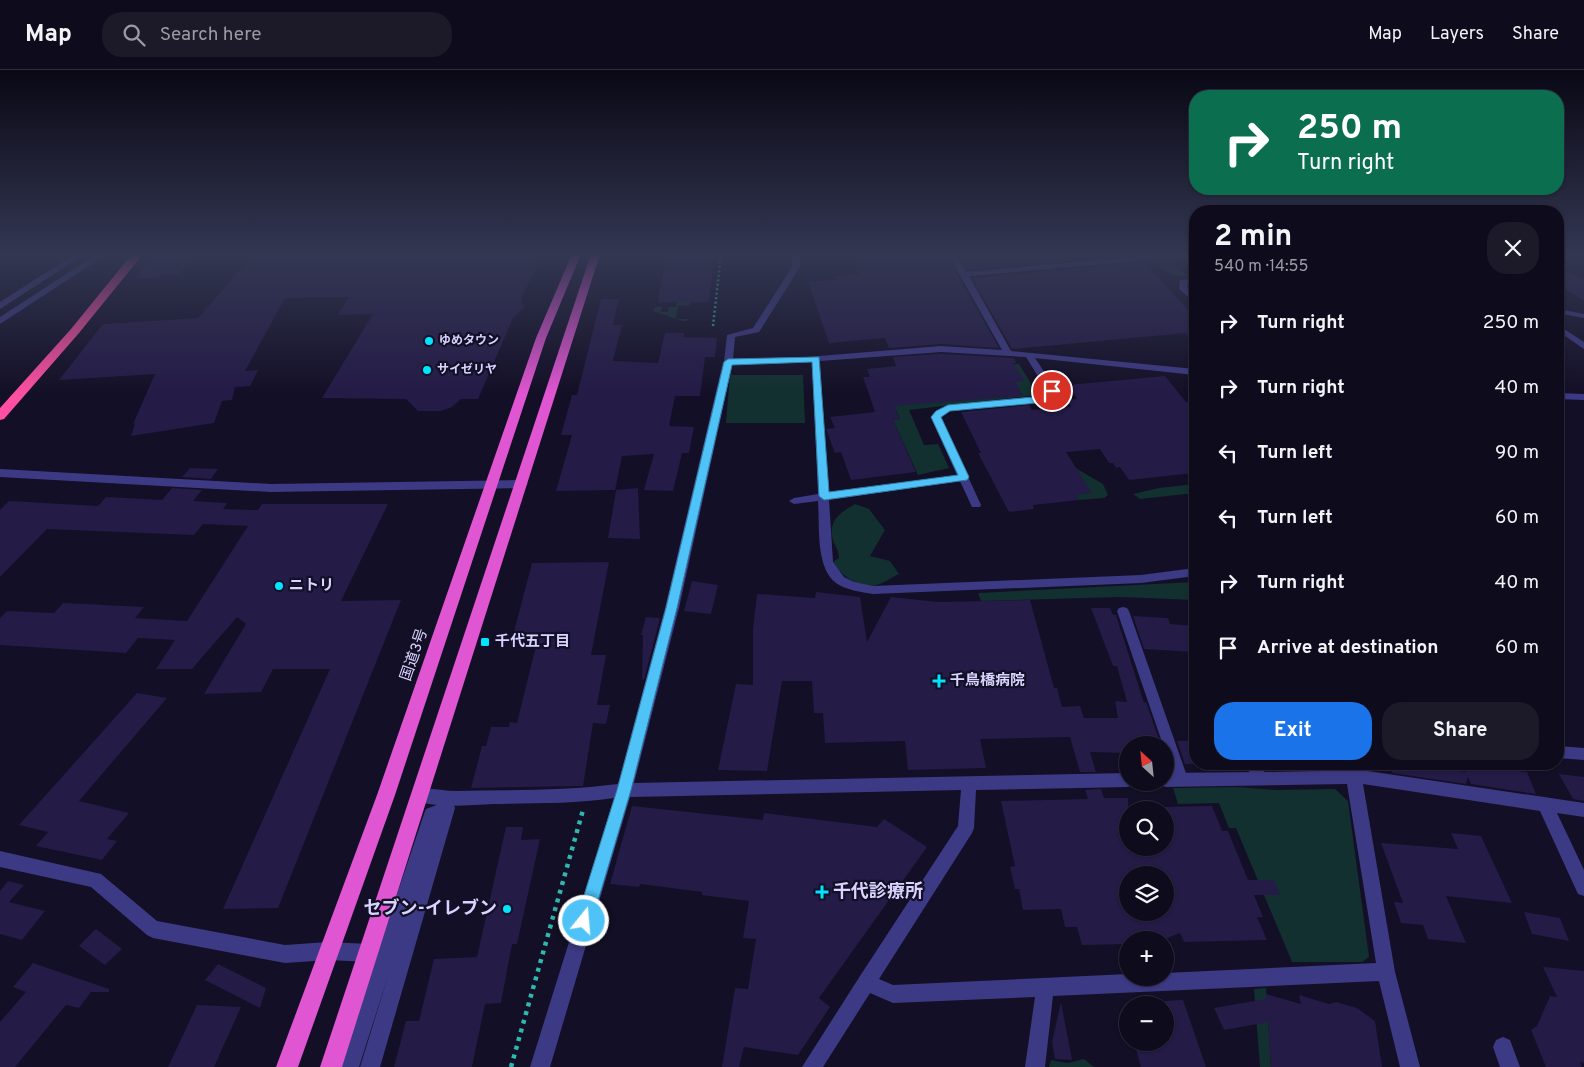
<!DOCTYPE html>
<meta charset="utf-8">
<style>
body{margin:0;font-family:Overpass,"Noto Sans JP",sans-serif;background:#1c1929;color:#f1f3f6;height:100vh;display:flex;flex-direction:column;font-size:19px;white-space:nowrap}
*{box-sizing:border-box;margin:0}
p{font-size:16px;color:#9b9ba3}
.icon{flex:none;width:28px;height:28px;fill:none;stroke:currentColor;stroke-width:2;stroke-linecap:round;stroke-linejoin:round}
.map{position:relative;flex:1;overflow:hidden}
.details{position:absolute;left:1189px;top:135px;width:375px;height:565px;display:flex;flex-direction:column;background:#0e0b1c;border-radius:20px;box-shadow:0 1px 4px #0004,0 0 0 1px #2e2b3b}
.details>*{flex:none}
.banner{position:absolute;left:1189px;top:20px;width:375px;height:105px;border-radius:20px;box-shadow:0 1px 4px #0004,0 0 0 1px #2e2b3b;background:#0b6e4f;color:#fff;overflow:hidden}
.needle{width:32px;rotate:333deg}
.fabs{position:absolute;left:1119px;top:666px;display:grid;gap:10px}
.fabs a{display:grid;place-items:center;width:55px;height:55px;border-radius:50%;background:#0e0b1c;box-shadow:0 1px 4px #0004,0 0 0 1px #2e2b3b;font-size:25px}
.pin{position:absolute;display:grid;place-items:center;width:42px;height:42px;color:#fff;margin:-21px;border:2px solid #fff;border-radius:50%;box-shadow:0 1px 5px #0007}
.me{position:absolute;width:55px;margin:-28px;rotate:17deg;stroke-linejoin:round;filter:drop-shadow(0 0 4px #0008)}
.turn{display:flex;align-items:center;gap:18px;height:105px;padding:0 25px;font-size:22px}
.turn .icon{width:65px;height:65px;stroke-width:2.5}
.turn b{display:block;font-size:35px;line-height:42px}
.round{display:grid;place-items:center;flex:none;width:52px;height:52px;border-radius:20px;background:#1c1929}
.summary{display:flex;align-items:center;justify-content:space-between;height:85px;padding:0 25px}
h1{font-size:30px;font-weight:700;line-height:38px}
.button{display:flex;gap:10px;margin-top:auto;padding:10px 25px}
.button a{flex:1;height:58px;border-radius:20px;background:#1a73e8;color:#fff;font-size:20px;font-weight:700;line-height:58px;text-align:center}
.button a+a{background:#1c1929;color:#f1f3f6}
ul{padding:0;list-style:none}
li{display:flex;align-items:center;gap:15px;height:65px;padding:0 25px}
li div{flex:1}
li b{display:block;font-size:19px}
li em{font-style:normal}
header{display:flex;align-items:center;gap:30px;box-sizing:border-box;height:70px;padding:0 25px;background:#0e0b1c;border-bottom:1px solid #2e2b3b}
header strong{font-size:24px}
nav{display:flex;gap:28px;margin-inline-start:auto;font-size:18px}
.search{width:350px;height:45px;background:#1c1929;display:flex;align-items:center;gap:12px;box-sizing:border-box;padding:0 18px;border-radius:20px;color:#9b9ba3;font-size:19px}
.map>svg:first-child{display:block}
.green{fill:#12302f}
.building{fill:#241b47;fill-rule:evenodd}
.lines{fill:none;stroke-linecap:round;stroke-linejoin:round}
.path-far1{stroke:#2fb8b0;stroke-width:2.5;stroke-dasharray:2 2.5;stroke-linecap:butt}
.path{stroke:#2fb8b0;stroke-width:4.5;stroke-dasharray:4 5;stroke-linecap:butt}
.service{fill:#3d3a85;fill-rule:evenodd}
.pedestrian{fill:#3d3a85;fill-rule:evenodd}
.minor{fill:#3d3a85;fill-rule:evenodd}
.tertiary{fill:#3d3a85;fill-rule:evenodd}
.trunk{fill:#e055d1;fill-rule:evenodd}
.motorway{fill:#ff4fa3;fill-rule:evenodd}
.route{fill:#4fc3f7;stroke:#337fa1}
.poi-dot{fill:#00e5ff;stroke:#130f26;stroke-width:2}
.labels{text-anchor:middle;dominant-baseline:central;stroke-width:4.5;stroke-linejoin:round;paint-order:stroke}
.far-poi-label{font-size:12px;font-weight:bold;fill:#d9d4ff;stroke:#130f26;text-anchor:start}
.poi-label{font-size:15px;font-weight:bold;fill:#d9d4ff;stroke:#130f26;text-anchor:start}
.street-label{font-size:15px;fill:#d9d4ff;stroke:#130f26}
.near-poi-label{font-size:18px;font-weight:bold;fill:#d9d4ff;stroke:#130f26;text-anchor:start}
</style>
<header>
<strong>Map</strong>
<div class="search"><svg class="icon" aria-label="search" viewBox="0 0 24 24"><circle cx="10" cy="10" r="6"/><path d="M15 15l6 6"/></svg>Search here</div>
<nav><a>Map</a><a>Layers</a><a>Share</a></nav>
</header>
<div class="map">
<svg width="1584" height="997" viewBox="0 0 1584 997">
<rect width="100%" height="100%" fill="#130f26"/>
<path class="green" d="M1169,189L1187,206C1173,208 1163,200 1152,191Z
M677,232H690V235L678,236L676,249H688L687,251H682L653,241L655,237L662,236L661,242H668L669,237H676Z
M1019,294L1038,325L909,340L924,375L938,374L949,398L918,405L893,350L900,349L896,340H891L884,322L981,297Z
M730,305H803L805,353H726Z
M1050,383L1103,414L1108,425L1104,428L1079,430Z
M1195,414V423L1140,429L1133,424L1159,418Z
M855,434L869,439L885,460L870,486L890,491L899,504C892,507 884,513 877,515C859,520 841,505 833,492L839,488C839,480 835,477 833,470C827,451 841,442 855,434Z
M1195,512V530L1120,527L981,531L978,523Z
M1236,717L1275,720L1335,719L1348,731L1369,887L1362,892H1292L1236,758H1229L1219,733L1178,734L1173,718Z
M1266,918L1271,997H1260L1254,919Z
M1084,989L1094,997H1049L1051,990L1068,993Z"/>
<path class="building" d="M197,184L179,204L161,205L158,208H134L154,185Z
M254,184H542L521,229L524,238L513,248L478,329H461L452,337L441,341H418L406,329L322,328L373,244L338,245L349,227L285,228L245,301L258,300L250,316L235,317L232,330L222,331L214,353L131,366L135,353L133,354L155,304L59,310L103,254L198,248Z
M666,184H714L709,232H658Z
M891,184H946L999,278L941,274L889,278L885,268L829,273L808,212L836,210L835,206L859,204L852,187Z
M957,184H1059L1060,191L1079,190L967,200Z
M1143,192L1148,196L1195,248V274L1185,263L1012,279L972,208Z
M1567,202L1584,209V231L1564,218L1558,219V203Z
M601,229H619L613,255H622L613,291L658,293L665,263H684L683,267L717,268L715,287H705L700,326H675L669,356L694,357L689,383H682L673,421L644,420L654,384L622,386L615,420L556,421L572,365H561L572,325H577Z
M941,284L1014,288L1016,293H1013L1025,311L1015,312L1023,326L894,336L900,349L893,350L916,402L851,410L841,382L835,383L826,359L835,358L830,347L875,342L863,307H870L867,299L896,296L893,287Z
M1165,306L1186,332L1195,331V403L1129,410L1120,397L1116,398L1113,393H1109L1100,379L1066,382L1092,423L1076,425L1079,430L1033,435L1034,439L1009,442L978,383H981L961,342L1029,335L1032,340L1071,337L1067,330L1077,329L1068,315Z
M190,398L218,399L211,409L182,407Z
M172,418L202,420L193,431L227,433L223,439L258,440L262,434H388L341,531L401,530L278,838L223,839L330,599H273L261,622L204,624L246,554L237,547L192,599H156L175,570L138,568L126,583L0,575V548L7,541L54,543L63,533L144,537L135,548L187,551L248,456L203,454L194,465L47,459L0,507V440L9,431L98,436L106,427L162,430Z
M638,418L640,469L608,468L616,420Z
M609,492L591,585H606L597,635H610L606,654L593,653L583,716L471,718L482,676H486L491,657H509L510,652L517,653L537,572L511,573L532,493Z
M692,511L718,515L711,544L684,541Z
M816,522L860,527L867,572L891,527L938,532L1030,530L1054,618H1057L1062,637L1080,636L1084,648H1118L1115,631L1127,632L1117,596H1113L1091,538H1110L1113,545H1116L1144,633L1146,632L1161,675H1128V683L1090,682L1096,702H1080L1070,667L980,669L986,698L908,700L905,671L825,673L823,643H814L812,611H782L767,701L718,700L736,614L753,615V559L757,524L815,528Z
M1133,546L1168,548L1170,554L1195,556V582L1144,579Z
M646,547L660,548L644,610L642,609L643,565H641Z
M137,623L167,628L79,731L129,743L107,769L117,771L102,790L36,776L48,762L19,755Z
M1177,671H1195V694H1185Z
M1392,694H1429L1466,702L1462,694L1527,702L1536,724L1471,714L1468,707L1466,714L1392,703Z
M1559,704L1584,707V731L1573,729Z
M1101,719L1104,728H1128V778H1165V737L1212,736L1222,761H1228L1248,810H1274L1280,825H1254L1263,847H1257L1267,870L1184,872L1180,863L1162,870H1128V874L1082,875L1077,857H1065L1061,839L1023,840L1019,819H1015L1010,797L1015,796L1001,731L1088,729L1085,720ZM1128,805H1165V842H1128Z
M632,736L763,750L764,743L877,757L884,749L927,777L819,928L830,937L798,985L744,977L739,997H722L735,918L748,919L756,869L743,868L749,831L702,825V822L640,814L639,817L610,814Z
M506,757H523L521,770L540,769L517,874H512L501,933L485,934L472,997H394L406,951H419L434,889L477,887Z
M1451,763L1481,766L1512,833L1446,826L1466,873L1428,869L1423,855L1401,853L1394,832L1403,833L1381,773L1458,779Z
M8,811L24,815L9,832L45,841L22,870L0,864V821Z
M1524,842L1560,848L1569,871L1532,864Z
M96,859L122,879L105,895L79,876Z
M33,893L109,919V922H91L79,938L66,935L15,997H0V952L26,922L13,917Z
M218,894L266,918L260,938L205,910Z
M1543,897L1584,901V993L1580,992L1582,997H1546L1531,960L1537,956L1550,926L1557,927Z
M1266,924L1301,934L1299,925L1329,934L1336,932L1357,938L1375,951L1382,997H1271L1268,952L1224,960L1214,938L1266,929Z
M1183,930L1206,997H1141L1134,972H1165V931Z
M1061,932L1072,990L1055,989L1052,972Z
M197,935L241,937L214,997H168Z"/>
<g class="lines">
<path class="path-far1" d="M713,256L721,184"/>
<path class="path" d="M511,997L583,740"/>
<path class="service" d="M792,184H800V197L759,262L735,267L733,289L807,287L941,276L1002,280L948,184H955L966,202L1165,184H1187L1195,193V199L1182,187L969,206L1011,281L1195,299V305L1035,288L1057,321V326L1051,331L950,341L941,348L981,435L980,437H972L960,411L829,430L833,492L844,507L854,512L873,516L1141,505L1195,498V506L1141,513L873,524C861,522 846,520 836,513C815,497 820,455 818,431L794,434L789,431L794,428L818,424L812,292L728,295L724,292L727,265L753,258L792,197ZM941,282L1026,287L1047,321V325L948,335L933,345L931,347L957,405L828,423L820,291Z
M1195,209V213L1187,214V218L1195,227V233L1179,219L1180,210Z
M1558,239L1584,244V248L1558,243Z
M1558,255L1584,272V279L1558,261Z
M1558,323L1584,324V330L1558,329Z
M1123,537L1127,538L1129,541L1188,709L1186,713L1181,715L1176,713C1171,702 1165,688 1165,675H1163L1117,541L1119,538Z
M1558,676L1584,678V690L1558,688Z"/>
<path class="pedestrian" d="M447,731L453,733L455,738L380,997H360L389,903L359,997H339L424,744L426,739Z"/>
<path class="minor" d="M728,289L733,292L679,538L634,713L1128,703V712H1135L1128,717L976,720L974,758L972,763L879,909L893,915L1128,904V908H1165V903L1376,893L1347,714L1165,717L1158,712H1165V703L1249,702L1248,694H1262L1264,702L1361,700L1584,733V747L1557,743L1584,800V826L1578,824L1540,741L1363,714L1395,902L1420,997H1400L1379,911L1053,926L1045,997H1025L1035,927L893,933L870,923L823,997H802L860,906L958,756L961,720L630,727L550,997H530L614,728C574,734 534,733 494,734C468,735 438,739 413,730L411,725L413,720C426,716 442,721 456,721C510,720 564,721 618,714L665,538L723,292Z
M0,399L271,414L522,410L528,414L522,418L271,422L0,407Z
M0,781L101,804L157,851L285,875L328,872L369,874L375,877L378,883L375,889L369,892L328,890L285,893L153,868L147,865L91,817L0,797Z
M1503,967L1510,970L1520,997H1500L1493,977L1496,970Z"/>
<path class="tertiary" d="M75,184H85L0,239V232Z
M97,184H107L0,254V247Z"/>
<path class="trunk" d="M572,184H581L546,268L395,725L298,997H276L377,725L536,268Z
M591,184H600L342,997H320Z"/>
<path class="motorway" d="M132,184H143L79,263L4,349L0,350V338L71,259Z"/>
</g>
<linearGradient id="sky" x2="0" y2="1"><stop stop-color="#0a0815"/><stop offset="0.57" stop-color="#333752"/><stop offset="1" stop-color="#333752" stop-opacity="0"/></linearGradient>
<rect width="1584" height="324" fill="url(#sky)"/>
<path class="route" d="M819,287L829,422L958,405L931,347L936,341L948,335L1045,326L1049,319L1052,318L1057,321V326L1048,332L950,341L941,347L969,407L967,410L824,430L819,426L812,292L732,295L677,538L631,720L592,851L590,856L584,859L578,856L576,851L617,720L666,538L724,292L728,289Z"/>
<g class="poi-dot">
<circle cx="429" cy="271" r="5"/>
<circle cx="427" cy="300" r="5"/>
<circle cx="279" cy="516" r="5"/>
<rect x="480" y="567" width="10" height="10" rx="2.5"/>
<path d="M936.5 603.5h5v5h5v5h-5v5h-5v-5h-5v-5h5z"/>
<path d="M819.5 814.5h5v5h5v5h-5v5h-5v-5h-5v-5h5z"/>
<circle cx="507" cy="839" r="5"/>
</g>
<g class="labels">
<g class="far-poi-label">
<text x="439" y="271">ゆめタウン</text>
<text x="437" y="300">サイゼリヤ</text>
</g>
<g class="poi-label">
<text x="289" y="516">ニトリ</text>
<text x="495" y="572">千代五丁目</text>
<text x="950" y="611">千鳥橋病院</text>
</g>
<g class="street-label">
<text transform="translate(415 585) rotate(-71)">国道3号</text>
</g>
<g class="near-poi-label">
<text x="833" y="822">千代診療所</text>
<text x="497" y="839" text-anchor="end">セブン-イレブン</text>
</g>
</g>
</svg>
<div class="fabs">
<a><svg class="needle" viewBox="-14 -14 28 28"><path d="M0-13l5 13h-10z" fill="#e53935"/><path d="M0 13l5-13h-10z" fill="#9b9ba3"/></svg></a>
<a><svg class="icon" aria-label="search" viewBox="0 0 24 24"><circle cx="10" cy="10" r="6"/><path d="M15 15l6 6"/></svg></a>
<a><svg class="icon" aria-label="layers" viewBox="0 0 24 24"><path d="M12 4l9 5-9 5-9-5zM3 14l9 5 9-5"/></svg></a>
<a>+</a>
<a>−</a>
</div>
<div class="pin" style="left:1052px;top:321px;background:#d93025"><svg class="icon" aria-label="arrive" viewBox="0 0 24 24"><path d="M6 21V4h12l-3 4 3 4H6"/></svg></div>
<svg class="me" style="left:584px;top:851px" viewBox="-20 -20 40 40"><circle r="17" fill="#4fc3f7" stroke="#fff" stroke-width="3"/><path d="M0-11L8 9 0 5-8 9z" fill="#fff"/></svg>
<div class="banner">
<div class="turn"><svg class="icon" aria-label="right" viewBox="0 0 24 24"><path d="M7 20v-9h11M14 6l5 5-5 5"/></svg><div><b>250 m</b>Turn right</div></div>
</div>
<section class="details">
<div class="summary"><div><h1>2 min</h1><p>540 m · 14:55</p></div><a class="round"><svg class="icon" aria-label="close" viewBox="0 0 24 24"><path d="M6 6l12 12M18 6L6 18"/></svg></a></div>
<ul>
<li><svg class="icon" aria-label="right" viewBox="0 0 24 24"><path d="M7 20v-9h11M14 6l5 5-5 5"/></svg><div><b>Turn right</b></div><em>250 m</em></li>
<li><svg class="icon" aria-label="right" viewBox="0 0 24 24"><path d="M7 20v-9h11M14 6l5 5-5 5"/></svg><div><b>Turn right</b></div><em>40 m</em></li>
<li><svg class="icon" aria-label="left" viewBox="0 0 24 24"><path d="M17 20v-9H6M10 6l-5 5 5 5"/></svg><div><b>Turn left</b></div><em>90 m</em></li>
<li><svg class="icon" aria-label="left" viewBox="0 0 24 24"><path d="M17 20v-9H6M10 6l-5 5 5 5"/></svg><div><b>Turn left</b></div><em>60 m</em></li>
<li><svg class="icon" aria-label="right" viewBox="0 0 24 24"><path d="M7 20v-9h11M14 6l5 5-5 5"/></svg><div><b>Turn right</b></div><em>40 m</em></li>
<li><svg class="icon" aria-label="arrive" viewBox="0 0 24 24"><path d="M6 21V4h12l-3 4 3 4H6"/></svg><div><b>Arrive at destination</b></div><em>60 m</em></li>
</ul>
<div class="button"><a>Exit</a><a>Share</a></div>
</section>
</div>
